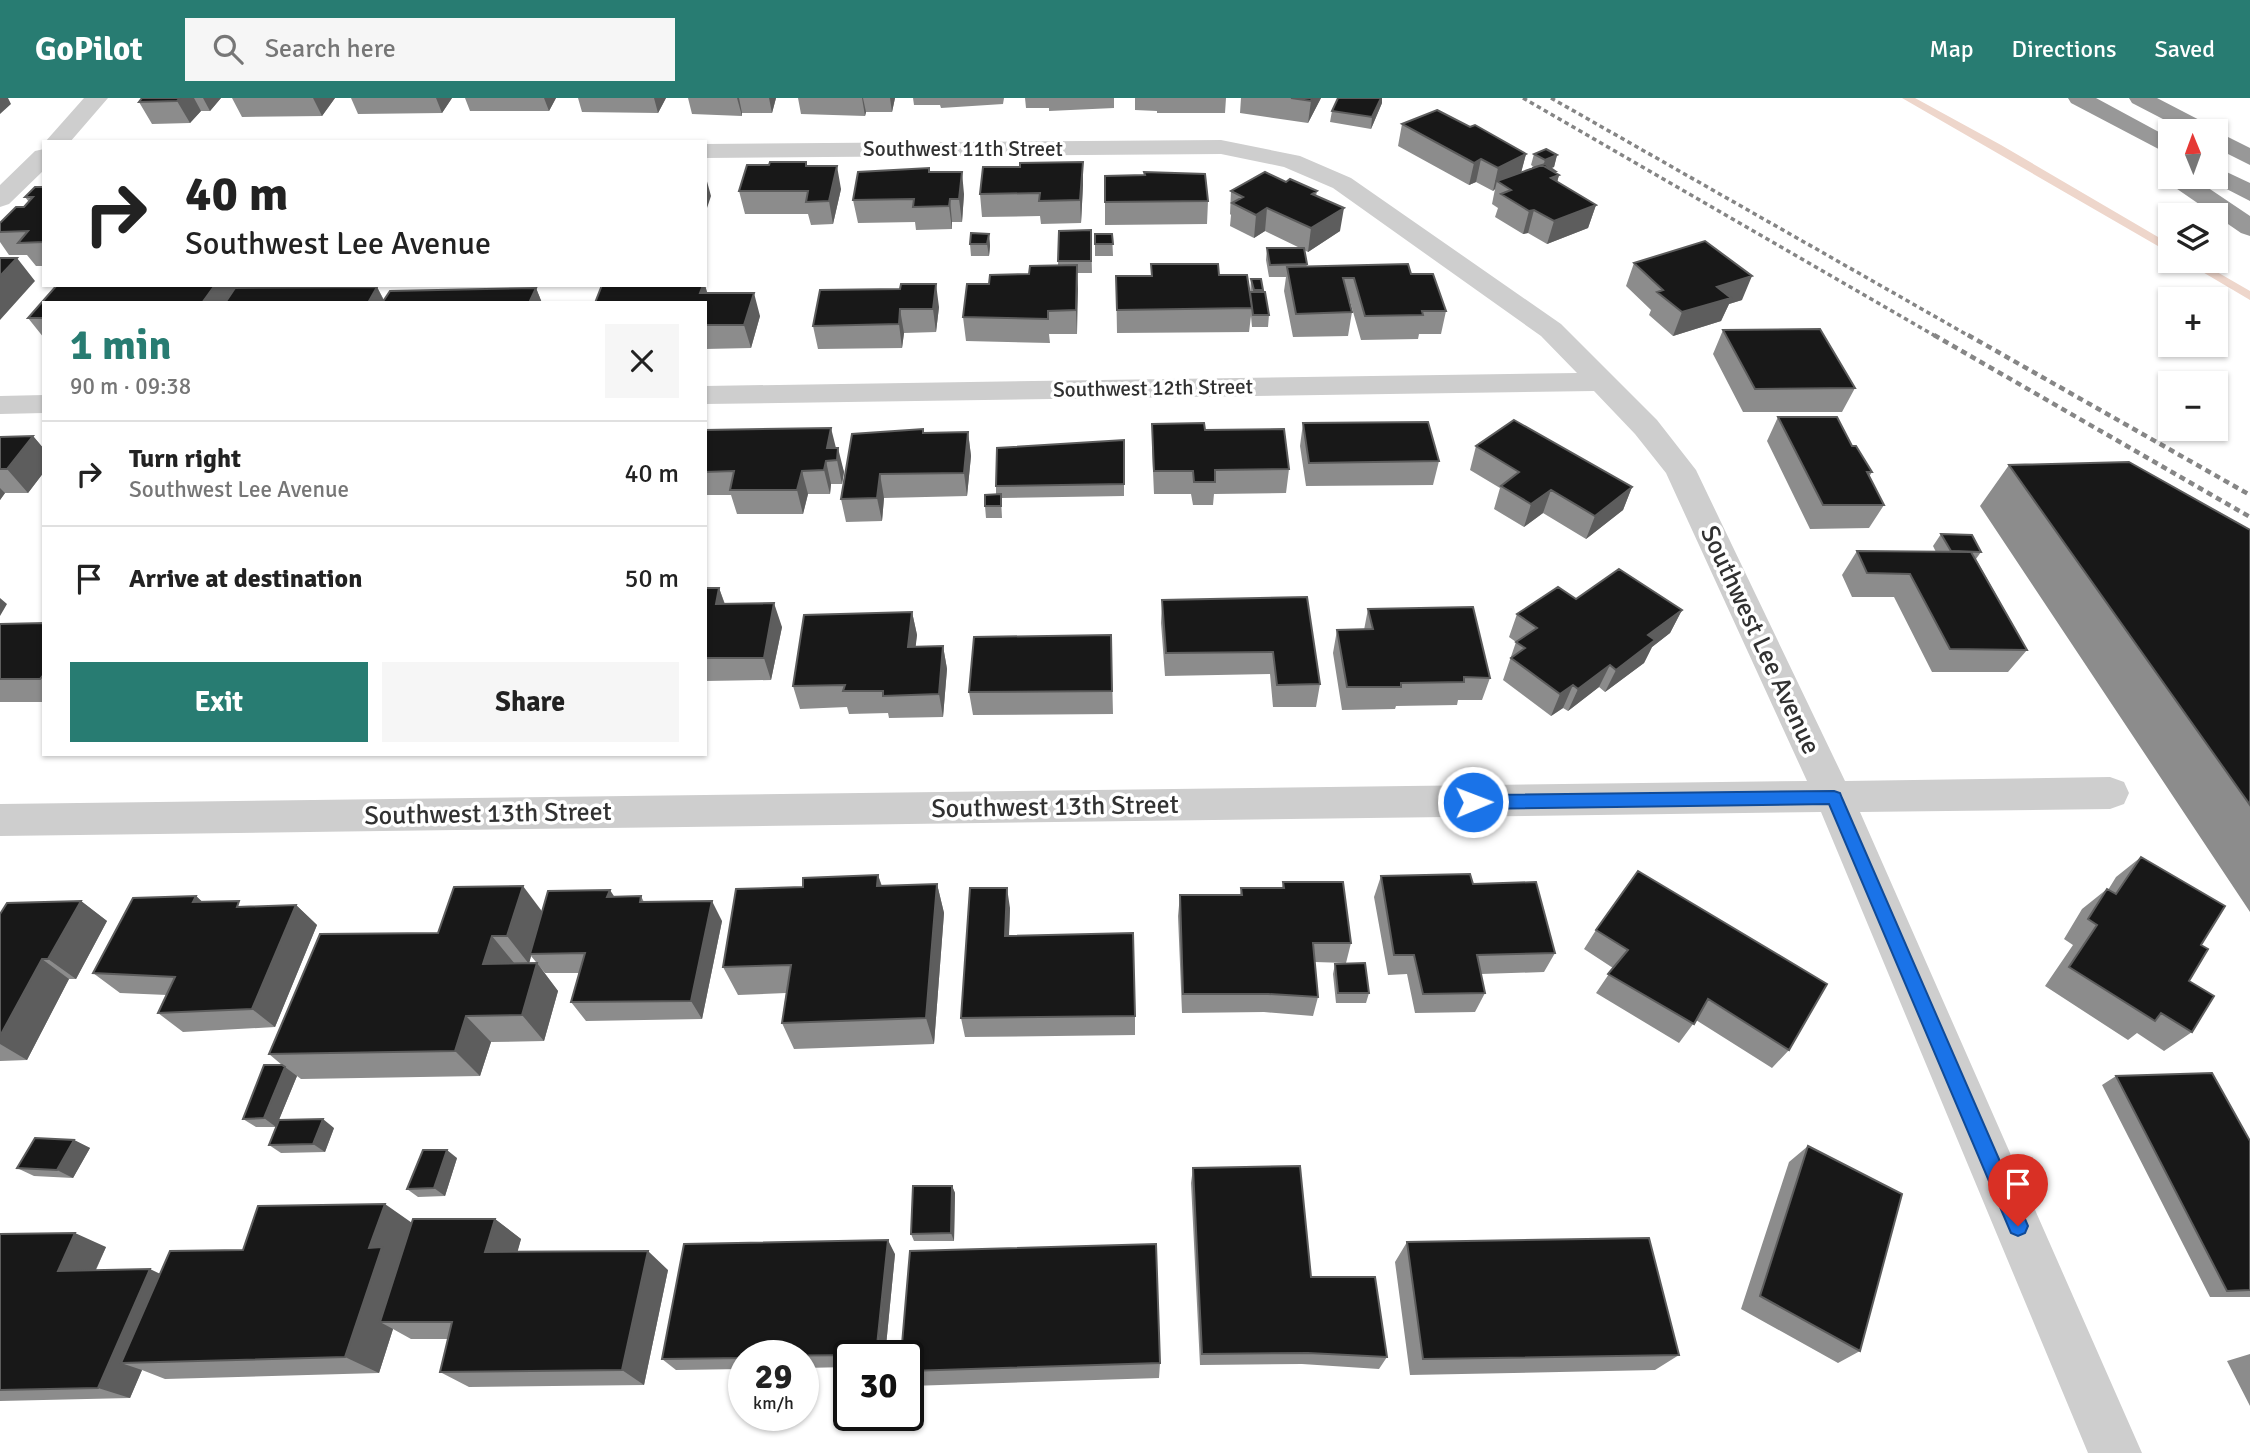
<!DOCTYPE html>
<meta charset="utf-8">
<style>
body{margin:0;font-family:Signika,sans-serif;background:#f6f6f6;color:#222;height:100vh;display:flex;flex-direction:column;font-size:26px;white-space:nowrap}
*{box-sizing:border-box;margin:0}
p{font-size:23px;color:#767676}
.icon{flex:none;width:38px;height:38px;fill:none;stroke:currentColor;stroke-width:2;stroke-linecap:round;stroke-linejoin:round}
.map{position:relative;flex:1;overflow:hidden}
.panel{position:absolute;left:42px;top:203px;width:665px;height:455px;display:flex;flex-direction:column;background:#fff;border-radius:0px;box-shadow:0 2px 5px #0004}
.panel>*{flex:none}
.banner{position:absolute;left:42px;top:42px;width:665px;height:147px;border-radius:0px;box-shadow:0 2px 5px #0004;background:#fff;color:#222;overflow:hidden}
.needle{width:46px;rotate:359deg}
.buttons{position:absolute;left:2158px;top:21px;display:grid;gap:14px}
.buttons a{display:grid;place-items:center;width:70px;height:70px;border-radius:0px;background:#fff;box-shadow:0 2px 5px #0004;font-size:35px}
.speed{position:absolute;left:728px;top:1242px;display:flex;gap:14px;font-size:35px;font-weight:700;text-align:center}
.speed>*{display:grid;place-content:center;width:91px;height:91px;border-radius:50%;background:#fff;box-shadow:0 2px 5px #0004;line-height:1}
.speed small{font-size:18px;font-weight:400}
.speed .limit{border:4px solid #111;border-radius:10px;background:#fff;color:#111}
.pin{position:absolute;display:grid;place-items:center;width:60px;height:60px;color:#fff;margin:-72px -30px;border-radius:50% 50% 50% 0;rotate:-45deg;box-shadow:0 0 7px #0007}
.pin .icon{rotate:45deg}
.me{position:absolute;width:77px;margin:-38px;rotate:89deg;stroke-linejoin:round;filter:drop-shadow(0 0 5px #0008)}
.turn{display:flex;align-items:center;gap:24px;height:147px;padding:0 28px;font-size:32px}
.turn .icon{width:91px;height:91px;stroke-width:2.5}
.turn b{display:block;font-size:49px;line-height:60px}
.round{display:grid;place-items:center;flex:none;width:74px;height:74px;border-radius:0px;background:#f6f6f6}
.headline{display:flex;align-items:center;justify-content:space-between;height:119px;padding:0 28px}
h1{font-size:42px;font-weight:700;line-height:52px;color:#287c72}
.cta{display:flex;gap:14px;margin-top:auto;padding:14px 28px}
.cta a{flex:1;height:80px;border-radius:0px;background:#287c72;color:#fff;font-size:28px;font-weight:700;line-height:80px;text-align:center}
.cta a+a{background:#f6f6f6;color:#222}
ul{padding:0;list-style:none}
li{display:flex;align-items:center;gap:21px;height:105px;padding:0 28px;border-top:2px solid #e0e0e0}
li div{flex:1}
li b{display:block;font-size:26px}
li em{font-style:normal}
header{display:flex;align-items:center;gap:42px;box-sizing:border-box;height:98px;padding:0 35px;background:#287c72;color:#fff}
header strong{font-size:33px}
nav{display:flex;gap:38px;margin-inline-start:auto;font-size:24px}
.search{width:490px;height:63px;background:#f6f6f6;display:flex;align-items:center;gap:18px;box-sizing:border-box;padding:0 24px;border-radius:0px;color:#767676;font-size:26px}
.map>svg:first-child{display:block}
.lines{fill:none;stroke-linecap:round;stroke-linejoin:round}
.stream{fill:#eed6cb;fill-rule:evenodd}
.minor{fill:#cecece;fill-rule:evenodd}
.highway{fill:#989898;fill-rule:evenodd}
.rail-far1{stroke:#868686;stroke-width:3.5;stroke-dasharray:4.5 3.5;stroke-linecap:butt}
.rail{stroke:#868686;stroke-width:4.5;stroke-dasharray:6 4.5;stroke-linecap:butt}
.wall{fill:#8c8c8c}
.shaded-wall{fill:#5d5d5d}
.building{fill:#181818;stroke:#5d5d5d;stroke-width:2}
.route{fill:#1a73e8;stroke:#114b97;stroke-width:2}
.labels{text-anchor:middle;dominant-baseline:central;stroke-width:7;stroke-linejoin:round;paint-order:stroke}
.far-street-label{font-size:21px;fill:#313131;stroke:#fff}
.street-label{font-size:26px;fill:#313131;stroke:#fff}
</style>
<header>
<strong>GoPilot</strong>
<div class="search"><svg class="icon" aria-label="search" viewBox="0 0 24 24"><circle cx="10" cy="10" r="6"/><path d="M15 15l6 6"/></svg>Search here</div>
<nav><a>Map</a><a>Directions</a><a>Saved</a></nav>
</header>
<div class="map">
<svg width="2250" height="1355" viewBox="0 0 2250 1355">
<rect width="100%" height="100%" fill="#fff"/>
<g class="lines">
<path class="stream" d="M1902,0H1915L2001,47L2170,146V155Z
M2184,163H2198L2250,193V202Z"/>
<path class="minor" d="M84,0H108L70,44H45Z
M1221,42L1300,58L1351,80L1561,226L1657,322L1696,372L1845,683L2110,679L2124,684L2129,695L2124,706L2110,711L1860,714L2142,1355H2088L1821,714L0,738V706L1807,683L1666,375L1635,336L1594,293L705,306V288L1577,275L1541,238L1333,90L1284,69L1221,56L705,60V46Z
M44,51V72L9,106L0,109V87L35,53Z
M44,297V315L0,316V298Z"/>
<path class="highway" d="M2068,0H2096L2170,40V57L2071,5Z
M2129,0H2157L2211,28L2215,33H2216L2250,50V67L2216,50V33H2186L2132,5Z
M2216,69L2250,85V103L2207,81L2206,79H2216Z
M2170,73V79H2192L2250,118V138L2241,135L2167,84L2164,79Z"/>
<path class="rail-far1" d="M1523,0L1937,239
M1551,0L1971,239"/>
<path class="rail" d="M1934,237L2250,419
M1968,237L2250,397"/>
</g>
<path class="wall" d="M142,0H221L210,13H201L190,25L152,26L139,4Z
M232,0H335L322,18L242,19Z
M351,0H452L442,15L358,16Z
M465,0H556L549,13H470Z
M578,0H666L658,15L582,14Z
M688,0H776L772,15H742V18L692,16Z
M798,0H895L892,14H866L865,18L801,16Z
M913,0H1004L1003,6L941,10L940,7H914Z
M1025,0H1114V10L1049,13V10H1026Z
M1135,0H1226L1225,15H1157V13L1135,12Z
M1241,0H1321L1308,25L1240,15Z
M1382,5L1371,31L1330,24L1332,13Z
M1402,26L1470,29L1526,56L1521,74L1534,69L1531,67L1534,56L1557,57L1554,69L1551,70L1555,73V74L1559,77L1557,84L1596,107L1588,130L1547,146L1528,135L1523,136L1495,119L1498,110L1492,106L1495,91L1493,93L1476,84L1469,87L1398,48Z
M1083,64V87L1081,125L1041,126L1040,118L982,119L980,96L1020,69Z
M807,68L841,91L833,126L811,127L808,116H745L739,93Z
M930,74L964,96L962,124H952V131L916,132L915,124L858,125L853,102Z
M1144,74L1208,103L1207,126L1105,127V78L1144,77Z
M1286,84L1317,93L1316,98L1340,133L1308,154L1304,152L1307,169L1411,176L1446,213L1441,236H1419L1418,241L1361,242L1350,203H1349L1352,214L1348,238L1293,239L1284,193L1286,179H1269L1266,162L1267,150H1300L1265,133L1254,140L1230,128L1231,117L1230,116L1231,93Z
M44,89V168H36L27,157H9L0,144V125L24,109L29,104L25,99Z
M1091,132L1092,175H1077V236H1049L1050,245L966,243L963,219L989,186L1029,176L1058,168L1059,133Z
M989,136L990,148L989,158H971L970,146Z
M1095,136H1112L1113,158H1095Z
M1634,165L1742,202L1729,206L1721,223L1673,238L1649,217L1651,212L1626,188Z
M1219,177L1250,198L1251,181L1263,192L1269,217L1268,229H1252L1251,218L1249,234L1117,235L1116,178Z
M57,187H239L241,190L377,189L384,202L390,193L536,190L542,205H44V240L28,220Z
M602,187H705L707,195L760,218L751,250L705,251V205Z
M820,192L939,209L936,234L904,235L902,250L818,251L813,228Z
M1723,232L1855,290L1842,314H1743L1713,256Z
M1778,319L1852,348L1872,374L1869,379L1884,407L1869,430L1810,431L1767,343Z
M1303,325L1439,363L1433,387L1306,388L1300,348Z
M1152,326L1205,332L1289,371L1286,395L1214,396L1213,407H1193L1191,396H1154L1152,350Z
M705,332L836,350L844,374L842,386H831L830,396H808L803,416H737L731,397H705Z
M968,334L971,358L967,398L884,400L882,423L846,424L841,401L924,335Z
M33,338L44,351V374L28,395H5L0,402V339Z
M1124,342V398L1001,400L1002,420H986L985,408L996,396V388Z
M1476,348L1632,389L1623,412L1586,441L1543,415L1524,429L1494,411L1500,390L1470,372Z
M2009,367L2250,432V814L1980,408Z
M1941,436L1981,454L1976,461L2027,552L2008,574H1932L1894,499H1852L1842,477L1857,453L1936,454L1933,448Z
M705,490H719L725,506L782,529L771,582L705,583Z
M1307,499L1320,586L1316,609H1273L1270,576L1165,578L1161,525L1162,502Z
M1576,501L1682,512L1670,535L1652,549L1644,565L1605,594L1599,589L1568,613L1563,610L1551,618L1503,582L1516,544L1509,539L1517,516Z
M1368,511L1490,580L1482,602H1458L1457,607L1396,608L1395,611L1342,612L1333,555L1337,532H1364Z
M912,514L917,537L915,549L943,548L947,571L943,619L889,620L888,615L849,616L847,609L800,611L793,588Z
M44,525V604H0V526Z
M1111,537L1113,616L973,617L969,594Z
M2141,759L2201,847L2189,883L2192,934L2164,953L2137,935L2128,942L2045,888L2073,847L2064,841L2082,811L2107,791L2108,792L2116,779Z
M878,777L882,788L937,786L944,815L934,946L794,951L782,925L786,895L738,897L723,869L803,789Z
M1381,778L1473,786L1555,855L1544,874L1481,876L1485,895L1475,914L1415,915L1407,876L1388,877L1374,799Z
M1283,784L1351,845L1346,865L1315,864L1318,899L1313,918L1264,914L1182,915L1178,818L1180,797H1240L1241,790H1282Z
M196,798L202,804L245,809L296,807L317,827L275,929L183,934L158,915L167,897L120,895L93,875Z
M641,798L644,804L722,823L702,921L586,923L571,904L579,875H545L531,858L529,865H537L558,893L544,943L491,944L480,978L301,981L297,978L276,1029H256L243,1021L282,967L269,956L438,835L614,799Z
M81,803L107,823L76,881H69L27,962L0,963V816Z
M1010,810L1009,838L1135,918V937L965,939L961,920Z
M1596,832L1789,952L1772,970L1696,922L1679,945L1596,895L1613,870L1584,851Z
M1335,866L1369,895L1366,905H1336L1333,876Z
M2116,978L2250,1043V1199H2210L2102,987Z
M334,1030L325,1054L281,1055L269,1047Z
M74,1042L90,1050L73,1080L34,1078L17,1070Z
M1808,1048L1860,1253L1838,1265L1741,1211L1789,1064Z
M457,1060L445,1098L418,1099L407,1091Z
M1193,1070L1311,1179L1387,1259L1379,1271L1302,1266L1200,1267L1191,1085Z
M952,1088L955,1095L954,1143H914L911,1136Z
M495,1121L521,1141L517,1154L668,1172L644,1287L469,1289L440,1274L448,1241H411L393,1231L379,1275L165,1281L142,1272L130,1300L0,1303V1136L106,1149L96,1172L160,1176L243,1152L412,1125Z
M1407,1144L1679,1257L1655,1272L1410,1277L1395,1164Z
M895,1156L885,1258H849V1269L803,1270V1258H744V1271L676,1272L662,1261Z
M2250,1256V1308L2227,1263Z
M908,1258L1160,1265L1159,1280L910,1288L908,1285Z"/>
<path class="shaded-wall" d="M0,0H8L11,6L0,16Z
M180,0H194L201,13L190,25L177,3Z
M203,0H221L210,13Z
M313,0H335L322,18Z
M436,0H452L442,15Z
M544,0H556L549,13Z
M654,0H666L658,15Z
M737,0H739L742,15V18Z
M769,0H776L772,15Z
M862,0H863L866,14L865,18Z
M890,0H895L892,14Z
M1312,0H1321L1308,25L1311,3Z
M1381,0H1382V5L1371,31L1372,19Z
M1526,56L1520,79L1497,83L1495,91L1493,93L1498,70Z
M1557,57L1554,69L1541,74L1545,62Z
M1481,61L1476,84L1469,87L1474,65Z
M1083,64V87L1081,125L1080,102Z
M837,68L841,91L833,126L829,103Z
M1555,73L1554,79L1559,77L1553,100L1543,77Z
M962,74L964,96L962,124L959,101Z
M705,76L711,98L705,116Z
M950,101L952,124V131L949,108Z
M1596,107L1588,130L1547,146L1554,123Z
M1267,110L1265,133L1254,140L1256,117Z
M1344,110L1340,133L1308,154L1311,130Z
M1534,112L1528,135L1523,136L1529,113Z
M989,136L990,148L989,158L987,146Z
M17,160L35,183L0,222V178Z
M1077,167L1078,191L1077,236L1076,212Z
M1752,178L1742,202L1729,206L1721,223L1673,238L1682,214L1717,189Z
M936,186L939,209L936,234L933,211Z
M215,187H239L243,193L234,205H202Z
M703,187H705L711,208L700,195Z
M377,189L385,205H368Z
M536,190L542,205H529Z
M754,195L760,218L751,250L744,227Z
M900,211L904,235L902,250L899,226Z
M831,330L837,354L827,350Z
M968,334L971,358L967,398L964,375Z
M33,338L44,351V374L28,395L7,371Z
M838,350L844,374L842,386L837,362Z
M826,363L831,386L830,396L824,372Z
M802,373L808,396L803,416L797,392Z
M880,376L884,400L882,423L877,400Z
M1632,389L1623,412L1586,441L1595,418Z
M0,390L5,395L0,402Z
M1551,392L1543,415L1524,429L1531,406Z
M719,490L727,513L716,506Z
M0,500L7,506L0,518Z
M774,505L782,529L771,582L764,560Z
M1682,512L1670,535L1652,549L1644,565L1605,594L1616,572L1648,537Z
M912,514L917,537L913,572L908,549Z
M943,548L947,571L943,619L939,596Z
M1610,567L1599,589L1568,613L1578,591Z
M1573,587L1563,610L1551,618L1560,596Z
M878,777L887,806L877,788Z
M937,786L944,815L934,946L926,920Z
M523,788L544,816L530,856L531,858L529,866L507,838Z
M1007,790L1010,810L1008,858L1005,838Z
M610,792L623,812L607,799Z
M196,798L219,819L193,804Z
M81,803L107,823L76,881L48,861Z
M712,803L722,823L702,921L691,903Z
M296,807L317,827L275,929L252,911Z
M492,838L515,866H483Z
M42,861L69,881L27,962L0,946V938Z
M537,865L558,893L544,943L522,917Z
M466,918L491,944L480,978L455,953Z
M285,969L297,978L276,1029L264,1020Z
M323,1021L334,1030L325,1054L313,1046Z
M74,1042L90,1050L73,1080L57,1072Z
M447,1052L457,1060L445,1098L434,1090Z
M952,1088L955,1095L954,1143L951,1135Z
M385,1106L415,1127L380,1224L393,1231L379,1275L345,1259L369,1150Z
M495,1121L521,1141L512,1174L485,1154Z
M75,1135L106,1149L89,1186L58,1173Z
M888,1142L895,1156L885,1258H877Z
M648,1153L668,1172L644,1287L622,1272Z
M150,1171L179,1185L121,1265L142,1272L130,1300L98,1290Z"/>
<path class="building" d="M142,0H180L177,3L139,4Z
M1291,0H1312L1311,3Z
M1338,0H1381L1372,19L1332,13Z
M1437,12L1470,29L1475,27L1526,56L1498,70L1481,61L1474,65L1402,26Z
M1546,51L1557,57L1545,62L1534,56Z
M770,64H806V68H837L829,103L806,104L808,93H739L747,67H769Z
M1083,64L1080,102L1039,103L1040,95L980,96L983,69H1020V65Z
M1545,66L1555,73H1553L1542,67L1532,70Z
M1542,67L1559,77L1551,80L1596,107L1554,123L1534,112L1529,113L1501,96L1511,92L1497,83Z
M929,70V74H962L959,101H950L949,108L913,109L914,101L853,102L858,74Z
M1144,74L1205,76L1208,103L1105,104V78L1145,77Z
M1265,74L1286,84L1290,81L1317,93L1312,96L1344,110L1311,130L1267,110L1256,117L1232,105L1243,99L1231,93Z
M35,89H44V144L18,145L28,133L0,134V125L16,109H24L33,99H25Z
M1091,132V163H1058L1059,133Z
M971,135L989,136L987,146H970Z
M1095,136H1112L1113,146H1095Z
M1705,143L1752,178L1717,189L1731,200L1682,214L1657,194L1663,192L1634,165Z
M1267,150H1304L1307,166L1270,167Z
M0,160H17L0,178Z
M1151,166H1218L1219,177H1247L1252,210L1117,212L1116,178H1152Z
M1408,166L1411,176H1433L1446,213H1422L1423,217L1365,218L1354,180H1343L1352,214L1296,216L1287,169Z
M1077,167L1076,212L1048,213V221L963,219L967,186H989L990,177L1029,176L1030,168Z
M1251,181H1261L1263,192H1254Z
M901,186H936L933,211H900L899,226L813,228L820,192L900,191Z
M57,187H215L202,205H44V220H28Z
M602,187H703L700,195H754L744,227H705V205H595Z
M377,189L368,205H225L235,190Z
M536,190L529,205H382L390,193Z
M1250,194H1265L1269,217H1253Z
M1820,231L1855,290L1755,291L1723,232Z
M1778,319H1837L1852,348H1856L1872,374H1867L1884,407H1823Z
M1514,322L1632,389L1595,418L1551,392L1531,406L1501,388L1519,374L1476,348Z
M1428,324L1439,363L1309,365L1303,325Z
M1204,325L1205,332L1284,331L1289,371L1215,372V384H1194L1193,373H1154L1152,326Z
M831,330L827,350H838L837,362L826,363L824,372L802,373L797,392H730L734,373L705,374V332Z
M923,331V335L968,334L964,375L880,376L877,400L841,401L852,336Z
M33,338L7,371H0V339Z
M1124,342V386L996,388L997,350Z
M2129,364L2250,432V707L2009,367Z
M1001,396V408H985V397Z
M1941,436L1972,437L1981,454L1951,453Z
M1857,453L1971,454L2027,552L1950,551L1910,476L1867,475Z
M1619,471L1682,512L1648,537L1655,542L1616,572L1610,567L1578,591L1573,587L1560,596L1511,560L1525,550L1516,544L1537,530L1517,516L1558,489L1576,501Z
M705,490H719L716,506L774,505L764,560H705Z
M1307,499L1320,586L1277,587L1273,554L1166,555L1162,502Z
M1473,509L1490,580L1464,579V584L1401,585V589H1347L1337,532L1373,531L1368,511Z
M912,514L908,549L943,548L939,596L883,598V593H843L845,587L793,588L804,517Z
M44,525V576L40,581H0V526Z
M1111,537L1112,593L969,594L974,539Z
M2141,759L2225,808L2201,847L2208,851L2189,883L2214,898L2192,934L2161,915L2155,923L2069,869L2097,827L2088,821L2107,791L2116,796Z
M1638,773L1827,886L1789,952L1708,901L1694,926L1608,876L1628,852L1596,832Z
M1470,776L1473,786L1536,784L1555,855L1477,857L1485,895L1423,896L1414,857H1394L1381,778Z
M878,777L877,788L937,786L926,920L782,925L791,867L723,869L736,791L803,789V780Z
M1283,784H1343L1351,845H1313L1318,899L1268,896H1183L1180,797H1242L1241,790H1284Z
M523,788L507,838H492L483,866L537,865L522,917L466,918L455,953L269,956L320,836L438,835L454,789Z
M970,790H1007L1005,838L1133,835L1135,918L961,920Z
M610,792L607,799L641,798L640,804L712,803L691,903L571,904L585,855L530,856L548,793Z
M196,798L193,804L239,803L237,809L296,807L252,911L158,915L175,879L93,875L133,800Z
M81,803L48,861H42L0,938V816L7,805Z
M1365,865L1369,895H1338L1335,866Z
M264,967H282L285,969L264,1020L243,1021Z
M2212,975L2250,1043V1192L2227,1193L2116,978Z
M323,1021L313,1046L269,1047L279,1022Z
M35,1040L74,1042L57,1072L17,1070Z
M1808,1048L1902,1096L1860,1253L1760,1198Z
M423,1052H447L434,1090L407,1091Z
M1300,1068L1311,1179H1375L1387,1259L1308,1255L1202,1256L1193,1070Z
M913,1088H952L951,1135L911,1136Z
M385,1106L369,1150L382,1149L345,1259L121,1265L170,1153L243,1152L258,1108Z
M413,1121H495L485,1154L648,1153L622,1272L440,1274L452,1224H380Z
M75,1135L58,1173L150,1171L98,1290L0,1292V1136Z
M1649,1140L1679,1257L1423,1261L1407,1144Z
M888,1142L876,1257L744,1258V1260L662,1261L684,1146Z
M1156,1146L1160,1265L908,1273V1258H901L910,1153Z"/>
<path class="route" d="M1834,693L1840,695L1842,700L2025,1121L2028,1128L2025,1135L2018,1138L2011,1135L1829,706L1473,711L1467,709L1465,704L1467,699L1473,697Z"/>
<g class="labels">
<g class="far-street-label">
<text x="963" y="51">Southwest 11th Street</text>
<text transform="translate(1153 290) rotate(-1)">Southwest 12th Street</text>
</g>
<g class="street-label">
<text transform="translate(1760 542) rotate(65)">Southwest Lee Avenue</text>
<text transform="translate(1055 709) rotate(-1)">Southwest 13th Street</text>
<text transform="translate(488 716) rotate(-1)">Southwest 13th Street</text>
</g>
</g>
</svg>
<div class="buttons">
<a><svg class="needle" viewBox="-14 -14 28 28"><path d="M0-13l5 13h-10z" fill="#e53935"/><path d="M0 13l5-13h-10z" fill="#767676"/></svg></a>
<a><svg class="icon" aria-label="layers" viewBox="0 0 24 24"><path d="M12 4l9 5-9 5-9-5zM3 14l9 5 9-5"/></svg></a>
<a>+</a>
<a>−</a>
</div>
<div class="speed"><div>29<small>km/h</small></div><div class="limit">30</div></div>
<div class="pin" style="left:2018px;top:1128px;background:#d93025"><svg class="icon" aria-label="arrive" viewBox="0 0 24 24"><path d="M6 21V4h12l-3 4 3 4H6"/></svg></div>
<svg class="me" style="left:1473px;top:704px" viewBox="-20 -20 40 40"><circle r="17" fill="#1a73e8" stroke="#fff" stroke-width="3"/><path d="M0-11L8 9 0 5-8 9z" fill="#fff"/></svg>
<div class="banner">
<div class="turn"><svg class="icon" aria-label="right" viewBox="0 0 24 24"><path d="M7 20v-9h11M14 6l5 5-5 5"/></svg><div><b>40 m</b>Southwest Lee Avenue</div></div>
</div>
<section class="panel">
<div class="headline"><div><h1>1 min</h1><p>90 m · 09:38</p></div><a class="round"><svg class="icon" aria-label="close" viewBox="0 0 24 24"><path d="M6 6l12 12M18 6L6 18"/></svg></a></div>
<ul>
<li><svg class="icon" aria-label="right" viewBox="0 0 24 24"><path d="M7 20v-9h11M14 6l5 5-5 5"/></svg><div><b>Turn right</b><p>Southwest Lee Avenue</p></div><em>40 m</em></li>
<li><svg class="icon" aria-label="arrive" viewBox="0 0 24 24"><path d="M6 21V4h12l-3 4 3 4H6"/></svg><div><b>Arrive at destination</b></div><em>50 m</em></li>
</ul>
<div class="cta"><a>Exit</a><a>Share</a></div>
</section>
</div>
